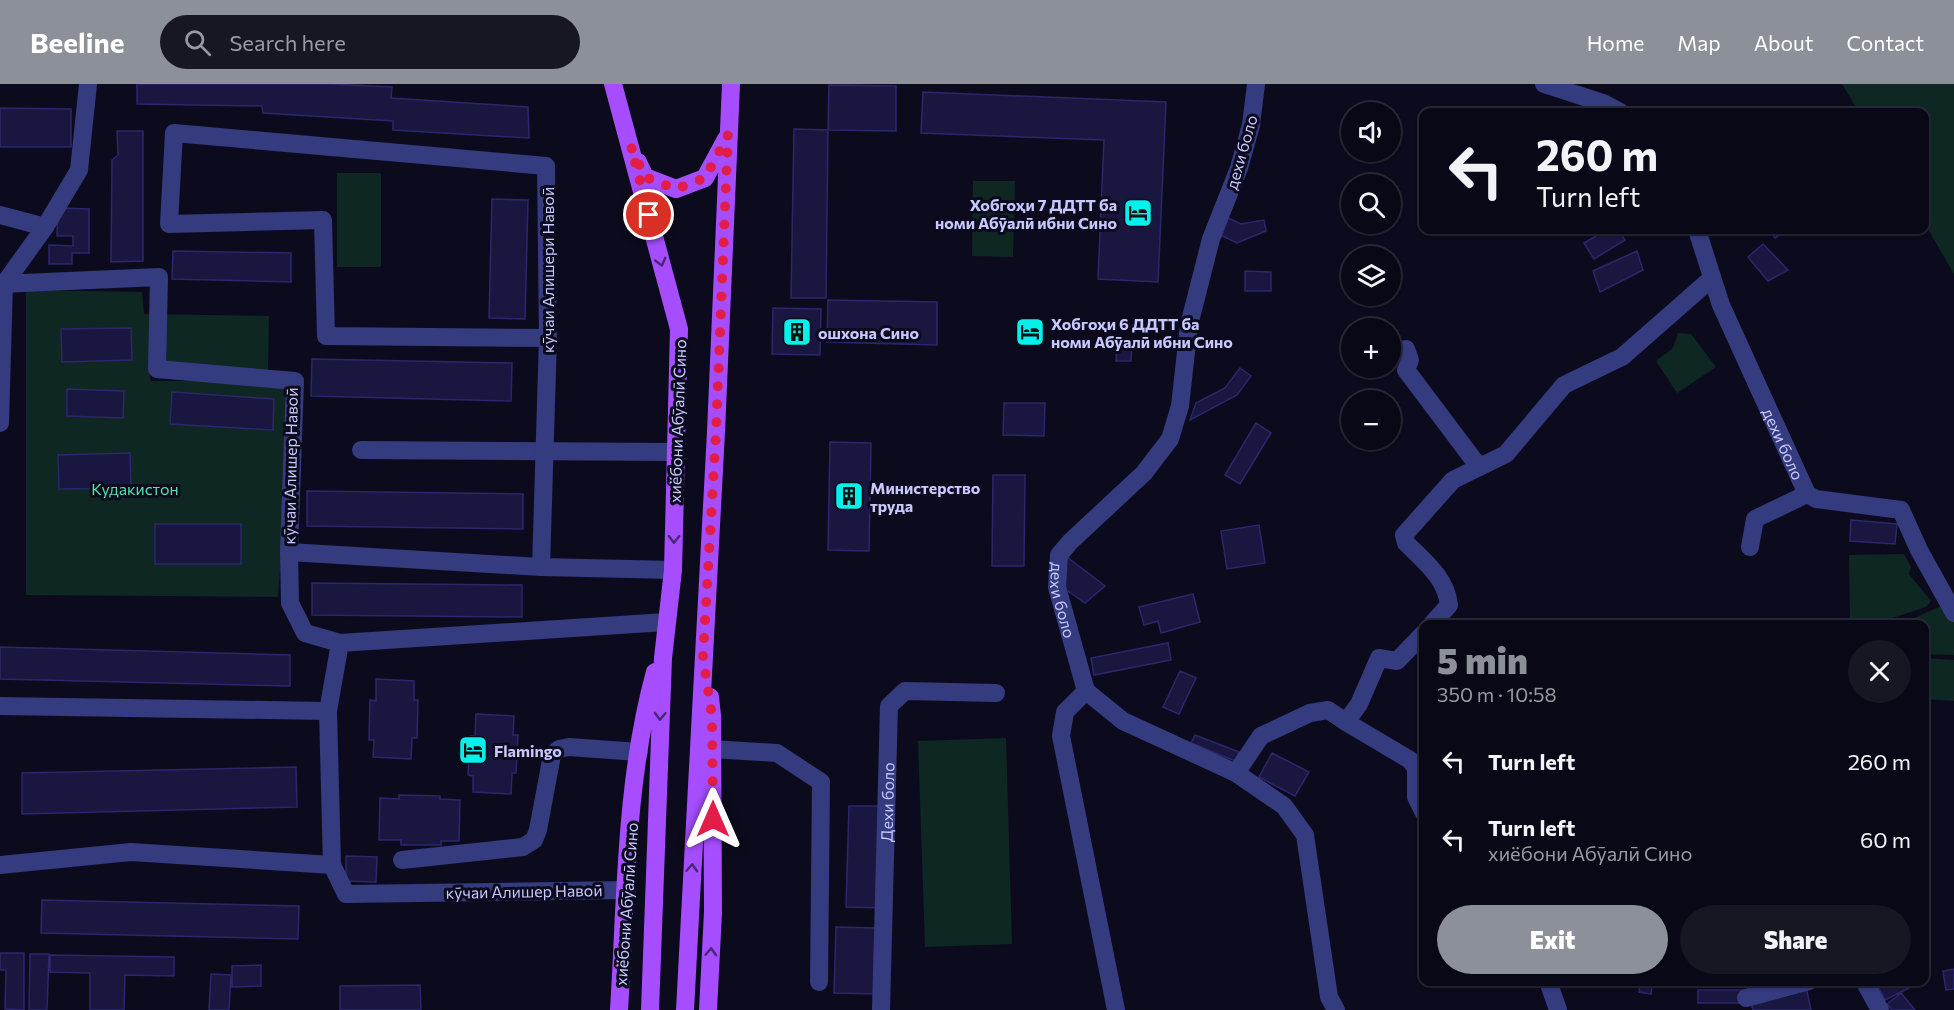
<!DOCTYPE html>
<meta charset="utf-8">
<style>
body{margin:0;font-family:Commissioner,sans-serif;background:#171623;color:#f1f3f6;height:100vh;display:flex;flex-direction:column;font-size:22px;white-space:nowrap}
*{box-sizing:border-box;margin:0}
p{font-size:20px;color:#999aa1}
.icon{flex:none;width:33px;height:33px;fill:none;stroke:currentColor;stroke-width:2;stroke-linecap:round;stroke-linejoin:round}
.map{position:relative;flex:1;overflow:hidden}
.drawer{position:absolute;left:1419px;top:536px;width:510px;height:366px;display:flex;flex-direction:column;background:#090816;border-radius:12px;box-shadow:0 2px 4px #0004,0 0 0 2px #292935}
.drawer>*{flex:none}
.banner{position:absolute;left:1419px;top:24px;width:510px;height:126px;border-radius:12px;box-shadow:0 2px 4px #0004,0 0 0 2px #292935;background:#090816;color:#f1f3f6;overflow:hidden}
.controls{position:absolute;left:1341px;top:18px;display:grid;gap:12px}
.controls a{display:grid;place-items:center;width:60px;height:60px;border-radius:50%;background:#090816;box-shadow:0 2px 4px #0004,0 0 0 2px #292935;font-size:30px}
.pin{position:absolute;display:grid;place-items:center;width:51px;height:51px;color:#fff;margin:-26px;border:3px solid #fff;border-radius:50%;box-shadow:0 2px 6px #0007}
.me{position:absolute;width:66px;margin:-33px;rotate:0deg;stroke-linejoin:round;filter:drop-shadow(0 0 4px #0008)}
.turn{display:flex;align-items:center;gap:21px;height:126px;padding:0 18px;font-size:27px}
.turn .icon{width:78px;height:78px;stroke-width:2.5}
.turn b{display:block;font-size:42px;line-height:51px}
.round{display:grid;place-items:center;flex:none;width:63px;height:63px;border-radius:32px;background:#171623}
.head{display:flex;align-items:center;justify-content:space-between;height:102px;padding:0 18px}
h1{font-size:36px;font-weight:800;line-height:45px;color:#8c9099}
.cta{display:flex;gap:12px;margin-top:auto;padding:12px 18px}
.cta a{flex:1;height:69px;border-radius:36px;background:#8c9099;color:#fff;font-size:24px;font-weight:800;line-height:69px;text-align:center}
.cta a+a{background:#171623;color:#f1f3f6}
ul{padding:0;list-style:none}
li{display:flex;align-items:center;gap:18px;height:78px;padding:0 18px}
li div{flex:1}
li b{display:block;font-size:22px}
li em{font-style:normal}
header{display:flex;align-items:center;gap:36px;box-sizing:border-box;height:84px;padding:0 30px;background:#8c9099;color:#fff}
header strong{font-size:28px}
nav{display:flex;gap:33px;margin-inline-start:auto;font-size:21px}
.search{width:420px;height:54px;background:#171623;display:flex;align-items:center;gap:15px;box-sizing:border-box;padding:0 21px;border-radius:33px;color:#999aa1;font-size:22px}
.map>svg:first-child{display:block}
.green{fill:#0e2723}
.building{fill:#19163f;stroke:#2c276c;stroke-width:1.5}
.lines{fill:none;stroke-linecap:round;stroke-linejoin:round}
.minor{stroke:#343b7e;stroke-width:18}
.major{stroke:#a64eff;stroke-width:18}
.oneway{stroke:#4a2677}
.route{stroke:#e11d48;stroke-width:10;stroke-dasharray:0 18}
.labels{text-anchor:middle;dominant-baseline:central;stroke-width:6;stroke-linejoin:round;paint-order:stroke}
.street-label{font-size:16px;fill:#c7c8ff;stroke:#0c0b1d}
.poi-label{font-size:16px;font-weight:bold;fill:#c7c8ff;stroke:#0c0b1d;text-anchor:start}
.park-label{font-size:16px;fill:#50e3ab;stroke:#0c0b1d}
</style>
<header>
<strong>Beeline</strong>
<div class="search"><svg class="icon" aria-label="search" viewBox="0 0 24 24"><circle cx="10" cy="10" r="6"/><path d="M15 15l6 6"/></svg>Search here</div>
<nav><a>Home</a><a>Map</a><a>About</a><a>Contact</a></nav>
</header>
<div class="map">
<svg width="1954" height="926" viewBox="0 0 1954 926">
<rect width="100%" height="100%" fill="#0c0b1d"/>
<path class="green" d="M1842,0H1954V190L1925,140L1924,28H1859Z
M337,89H381V183H337Z
M973,97H1015L1013,173L972,172Z
M26,206L142,208L144,230L269,232L268,289L149,288L151,297H295L278,513L26,511Z
M1678,249L1691,250L1716,283L1677,309L1656,277L1673,264Z
M1904,470L1911,483L1909,490L1931,517L1926,523L1886,536V540H1850L1849,471Z
M1948,519L1954,534V571L1925,570L1924,540H1901Z
M1924,574L1954,576V617L1925,615Z
M1006,654L1012,860L925,863L918,657Z"/>
<path class="building" d="M137,0H331L392,3L391,14L528,23L529,54L393,46V37L263,29L262,22L137,20Z
M829,1L896,2V47L828,46Z
M923,8L1166,18L1158,198L1098,195L1104,56L921,49Z
M0,24L71,25V63H0Z
M794,45L828,46L826,214H791Z
M117,47H143V177L111,178L112,76L118,71Z
M492,115L528,116L525,235L489,234Z
M58,124L89,125V169H72V180H49V161L73,162V152H57Z
M1224,132L1241,140L1264,136L1266,147L1237,159L1216,149Z
M1606,146H1618L1625,156L1594,175L1584,159Z
M1769,146H1787L1775,154Z
M1763,160L1788,186L1768,197L1748,173Z
M173,167L291,169V198L172,195Z
M1637,167L1643,186L1600,208L1593,187Z
M1245,187L1271,188V207H1245Z
M828,216L937,218V261L827,258Z
M773,224L821,225L820,271L772,270Z
M131,244L132,276L62,278L61,245Z
M1117,258H1132L1131,277H1116Z
M312,275L512,279L511,317L311,312Z
M1240,284L1251,292L1237,311L1190,336L1196,319L1225,304Z
M67,305L124,307L123,334L67,332Z
M172,308L274,315L273,346L170,340Z
M1004,319H1045L1044,352L1003,351Z
M1256,339L1271,349L1240,400L1225,391Z
M830,358L871,359L869,467L828,466Z
M130,369L131,404L59,405L58,371Z
M993,391H1025L1024,482H992Z
M307,407L523,410V445L307,442Z
M1851,436L1897,440L1895,460L1850,457Z
M155,440H241V480H155Z
M1259,441L1265,479L1227,485L1221,447Z
M1067,473L1105,502L1085,519L1061,502Z
M312,499L522,501V533L312,531Z
M1193,510L1200,538L1161,549L1158,537L1144,541L1139,523Z
M1168,559L1171,576L1094,591L1091,574Z
M0,563L290,571V602L0,595Z
M1180,587L1196,594L1179,630L1163,623Z
M376,595L414,597V616H418L417,654H412L411,675L373,673L374,656H369L370,616L376,617Z
M476,630L514,632L513,651H518L516,689H512L511,710L473,708V692L468,691L470,652H475Z
M1195,651L1239,668L1235,677L1191,659Z
M1272,669L1309,688L1295,712L1259,693Z
M296,683L297,723L22,730V689Z
M399,711L440,712V715L460,716L459,757H441V761H401V756H379L380,714L399,715Z
M849,722H884L881,824L846,823Z
M346,772L377,773L376,798L346,797Z
M42,816L299,822L298,855L41,849Z
M836,843L876,844L875,910L834,909Z
M0,869H24V926L5,925L6,886H0Z
M30,870H49L47,926H29Z
M50,871L174,873V892L125,891L124,926H90V889L50,888Z
M261,881V902L232,903V882Z
M1954,885V905L1946,906L1943,887Z
M211,890L231,891L229,926H209Z
M1640,897H1653L1651,910L1639,908Z
M1875,897H1913L1915,901L1885,916Z
M420,901L421,926H340V902Z
M1806,903L1811,926H1753L1750,916Z
M1698,906H1743V919H1698Z
M1901,909L1915,926H1892L1887,920Z"/>
<g class="lines">
<g class="minor">
<path id="s1" d="M1256,0L1251,41L1239,84L1211,155L1189,241L1180,322L1170,355L1144,389L1070,458L1059,471L1057,503L1086,607L1123,637L1236,689L1284,722L1305,751L1329,913L1336,926"/>
<path d="M1544,0L1603,19L1620,28"/>
<path d="M0,131L45,143L79,86L88,0"/>
<path id="s2" d="M1697,146L1721,221L1807,410L1816,415L1901,426L1919,466L1954,529"/>
<path d="M0,200L159,193L157,285L295,297L289,468L541,483L673,486"/>
<path d="M4,200L45,143"/>
<path d="M1406,265L1410,276L1406,286L1479,383"/>
<path d="M0,339L4,200"/>
<path d="M361,366L676,368"/>
<path d="M1750,463L1755,435L1807,410"/>
<path d="M289,468L290,519L305,549L340,559"/>
<path d="M541,483L548,254L546,82L174,49L169,140L323,136L326,252L548,254"/>
<path d="M1432,540L1449,521C1446,494 1425,478 1406,459L1404,451L1453,396L1506,370L1564,301L1622,273L1712,194"/>
<path d="M1424,549L1397,577L1379,574L1359,620L1346,638L1410,676L1416,684V713L1424,729"/>
<path d="M1086,607L1065,628L1061,652L1116,926"/>
<path d="M0,622L328,627"/>
<path d="M712,665L777,669L821,698L819,898"/>
<path d="M1236,689L1261,652L1310,629L1328,626L1346,638"/>
<path d="M402,776L523,763L534,756L538,746L552,671L559,665L569,663L639,668"/>
<path d="M0,781L131,768L332,781"/>
<path d="M627,806L346,810L332,781L328,627L340,559L666,538"/>
<path d="M1548,897L1558,926"/>
<path d="M1864,897L1880,926"/>
<path d="M1746,914L1809,897"/>
<path id="s3" d="M881,926L889,622L905,607L996,609"/>
</g>
<path class="major" d="M613,0L679,245L673,486L663,574L650,926
M638,78L645,93L676,105L705,94L726,55
M619,926C626,815 625,697 655,588
M685,926L716,348L731,0
M708,926L713,828L712,632L710,613"/>
</g>
<defs><path id="oneway-chevron" d="M-2-3.5L2.5 0L-2 3.5" fill="none" stroke-width="1.6" stroke-linecap="round" stroke-linejoin="round" transform="scale(1.5)"/></defs>
<g class="oneway">
<use href="#oneway-chevron" transform="translate(661 178) rotate(75)"/>
<use href="#oneway-chevron" transform="translate(674 455) rotate(91)"/>
<use href="#oneway-chevron" transform="translate(660 632) rotate(92)"/>
<use href="#oneway-chevron" transform="translate(692 784) rotate(-87)"/>
<use href="#oneway-chevron" transform="translate(711 868) rotate(-87)"/>
</g>
<g class="lines">
<path class="route" d="M649,131L631,63L645,93L676,105L705,94L728,51L716,348L703,573L712,632L713,735"/>
</g>
<defs>
<g id="hotel-square" transform="scale(1.5)"><rect x="-9" y="-9" width="18" height="18" rx="4" fill="#00f2eb" stroke="#0c0b1d"/><path d="M-6-4.5h1.5V1H6V5H4.5V3h-9V5H-6ZM-4 0a1.8 1.8 0 1 1 3.6 0ZM.5 0V-2.5h3Q6-2.5 6 0Z" fill="#111"/></g>
<g id="building-square" transform="scale(1.5)"><rect x="-9" y="-9" width="18" height="18" rx="4" fill="#00f2eb" stroke="#0c0b1d"/><path d="M-4-6H4V6H1V3H-1V6H-4ZM-2.5-4.3h1.7v1.8h-1.7ZM.8-4.3h1.7v1.8H.8ZM-2.5-1h1.7V.8h-1.7ZM.8-1h1.7V.8H.8Z" fill="#111"/></g>
</defs>
<g fill-rule="evenodd">
<use href="#hotel-square" x="1138" y="129"/>
<use href="#building-square" x="797" y="248"/>
<use href="#hotel-square" x="1030" y="248"/>
<use href="#building-square" x="849" y="412"/>
<use href="#hotel-square" x="473" y="666"/>
</g>
<g class="labels">
<g class="street-label">
<text transform="translate(1241 68) rotate(-74)">дехи боло</text>
<text transform="translate(547 186) rotate(-90)">кӯчаи Алишери Навоӣ</text>
<text transform="translate(677 337) rotate(-88)">хиёбони Абӯалӣ Сино</text>
<text stroke="none"><textPath href="#s2" startOffset="231">дехи боло</textPath></text>
<text transform="translate(290 382) rotate(-89)">кӯчаи Алишер Навоӣ</text>
<text stroke="none"><textPath href="#s1" startOffset="574">дехи боло</textPath></text>
<text stroke="none"><textPath href="#s3" startOffset="208">Дехи боло</textPath></text>
<text transform="translate(524 807) rotate(-1)">кӯчаи Алишер Навоӣ</text>
<text transform="translate(626 820) rotate(-86)">хиёбони Абӯалӣ Сино</text>
</g>
<g class="poi-label">
<text x="1117" y="120" text-anchor="end">Хобгоҳи 7 ДДТТ ба<tspan x="1117" dy="18">номи Абӯалӣ ибни Сино</tspan></text>
<text x="1051" y="239">Хобгоҳи 6 ДДТТ ба<tspan x="1051" dy="18">номи Абӯалӣ ибни Сино</tspan></text>
<text x="818" y="248">ошхона Сино</text>
<text x="870" y="403">Министерство<tspan x="870" dy="18">труда</tspan></text>
<text x="494" y="666">Flamingo</text>
</g>
<g class="park-label">
<text x="135" y="404">Кудакистон</text>
</g>
</g>
</svg>
<div class="controls">
<a><svg class="icon" aria-label="sound" viewBox="0 0 24 24"><path d="M4 9h4l5-4v14l-5-4H4zM17 9q2 3 0 6"/></svg></a>
<a><svg class="icon" aria-label="search" viewBox="0 0 24 24"><circle cx="10" cy="10" r="6"/><path d="M15 15l6 6"/></svg></a>
<a><svg class="icon" aria-label="layers" viewBox="0 0 24 24"><path d="M12 4l9 5-9 5-9-5zM3 14l9 5 9-5"/></svg></a>
<a>+</a>
<a>−</a>
</div>
<div class="pin" style="left:649px;top:131px;background:#d93025"><svg class="icon" aria-label="arrive" viewBox="0 0 24 24"><path d="M6 21V4h12l-3 4 3 4H6"/></svg></div>
<svg class="me" style="left:713px;top:735px" viewBox="-20 -20 40 40"><path d="M0-17L14 15 0 8-14 15z" fill="#e11d48" stroke="#fff" stroke-width="4"/></svg>
<div class="banner">
<div class="turn"><svg class="icon" aria-label="left" viewBox="0 0 24 24"><path d="M17 20v-9H6M10 6l-5 5 5 5"/></svg><div><b>260 m</b>Turn left</div></div>
</div>
<section class="drawer">
<div class="head"><div><h1>5 min</h1><p>350 m · 10:58</p></div><a class="round"><svg class="icon" aria-label="close" viewBox="0 0 24 24"><path d="M6 6l12 12M18 6L6 18"/></svg></a></div>
<ul>
<li><svg class="icon" aria-label="left" viewBox="0 0 24 24"><path d="M17 20v-9H6M10 6l-5 5 5 5"/></svg><div><b>Turn left</b></div><em>260 m</em></li>
<li><svg class="icon" aria-label="left" viewBox="0 0 24 24"><path d="M17 20v-9H6M10 6l-5 5 5 5"/></svg><div><b>Turn left</b><p>хиёбони Абӯалӣ Сино</p></div><em>60 m</em></li>
</ul>
<div class="cta"><a>Exit</a><a>Share</a></div>
</section>
</div>
